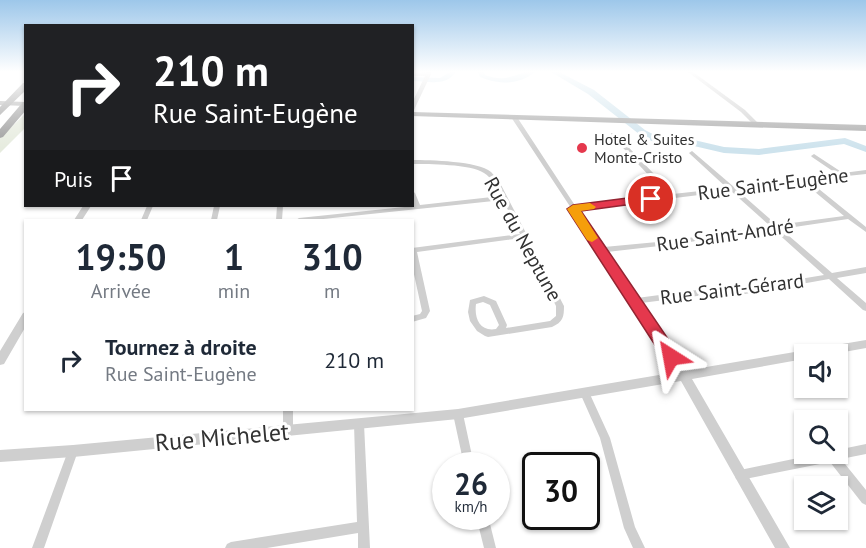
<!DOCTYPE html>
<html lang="fr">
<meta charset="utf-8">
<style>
body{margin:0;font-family:"PT Sans",sans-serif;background:#f6f6f7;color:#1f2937;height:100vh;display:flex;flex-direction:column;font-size:22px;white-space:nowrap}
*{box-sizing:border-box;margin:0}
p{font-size:20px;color:#747a83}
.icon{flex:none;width:33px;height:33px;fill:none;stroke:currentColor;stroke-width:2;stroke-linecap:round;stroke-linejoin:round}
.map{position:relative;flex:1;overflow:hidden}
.details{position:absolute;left:24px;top:219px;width:390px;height:192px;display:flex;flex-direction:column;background:#fff;border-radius:0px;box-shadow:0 2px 4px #0004}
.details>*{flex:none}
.guide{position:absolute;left:24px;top:24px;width:390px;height:183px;border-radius:0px;box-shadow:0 2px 4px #0004;background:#202124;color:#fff;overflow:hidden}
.controls{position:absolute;left:794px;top:344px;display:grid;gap:12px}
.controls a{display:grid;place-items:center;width:54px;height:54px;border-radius:0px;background:#fff;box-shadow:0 2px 4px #0004;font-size:30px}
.speed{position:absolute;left:432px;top:452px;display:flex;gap:12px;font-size:30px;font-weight:700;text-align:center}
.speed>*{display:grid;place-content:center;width:78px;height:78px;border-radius:50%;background:#fff;box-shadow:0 2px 4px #0004;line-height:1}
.speed small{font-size:15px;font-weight:400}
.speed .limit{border:3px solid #111;border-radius:9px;background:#fff;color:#111}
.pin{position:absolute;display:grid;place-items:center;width:51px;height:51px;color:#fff;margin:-26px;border:3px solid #fff;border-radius:50%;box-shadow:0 2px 6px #0007}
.me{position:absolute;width:66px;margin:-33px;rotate:326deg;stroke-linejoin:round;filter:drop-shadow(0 0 4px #0008)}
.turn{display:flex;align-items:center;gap:21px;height:126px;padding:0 30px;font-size:27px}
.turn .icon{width:78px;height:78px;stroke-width:2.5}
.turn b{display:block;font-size:42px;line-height:51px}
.then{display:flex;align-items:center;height:57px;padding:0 30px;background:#0003;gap:12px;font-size:22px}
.eta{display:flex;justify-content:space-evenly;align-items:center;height:102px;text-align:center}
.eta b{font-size:36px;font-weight:700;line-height:42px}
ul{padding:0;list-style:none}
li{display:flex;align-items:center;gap:18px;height:78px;padding:0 30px}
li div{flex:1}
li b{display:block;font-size:22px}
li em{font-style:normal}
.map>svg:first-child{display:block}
.green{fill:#e6ebde}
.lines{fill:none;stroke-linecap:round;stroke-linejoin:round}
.river{fill:#cee3ed;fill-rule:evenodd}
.minor{fill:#cfcfcf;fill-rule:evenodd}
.tertiary{fill:#cfcfcf;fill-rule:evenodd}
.primary{fill:#aaa;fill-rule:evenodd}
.motorway{fill:#999;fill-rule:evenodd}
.route{fill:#e5384d;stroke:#952432;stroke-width:1.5}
.slow{fill:#f59e0b}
.poi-dot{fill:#e5384d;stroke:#fff;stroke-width:2}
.labels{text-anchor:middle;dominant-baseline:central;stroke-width:6;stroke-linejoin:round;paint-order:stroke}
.far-poi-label{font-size:16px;fill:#323232;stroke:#fff;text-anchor:start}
.street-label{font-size:20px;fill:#323232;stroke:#fff}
.near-street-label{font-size:24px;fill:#323232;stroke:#fff}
</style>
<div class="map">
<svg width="866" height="548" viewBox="0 0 866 548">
<rect width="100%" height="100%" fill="#fff"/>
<path class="green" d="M25,114V128L0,153V138Z"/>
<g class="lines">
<path class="river" d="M450,72H456C445,87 429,81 412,81V77L440,78Z
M478,72H484L485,75C509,84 515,71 535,72C519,85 498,85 480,77Z
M551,72H559L594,90L645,130L662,139L694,140L724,147L759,149L845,138L866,146V152L844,144L759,155L724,153L694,146L657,144L639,134L588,94Z"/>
<path class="minor" d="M427,72H431V74L414,110L412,111V103L425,76H412V74Z
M688,72H693L745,110L759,124V126H755L741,112Z
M514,115L517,117L576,207L667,195L611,135V133H615L673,194L727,188L690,154L689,153L692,151L734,187L837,174L812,157L811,156L814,154L843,173L866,170V174L847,176V178L845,179L841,177L809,181L866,227V232L848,219L781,229L832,273L866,267V273L837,278L866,303V311L863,310L829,279L745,294L697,296L641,303L689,375L687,378L684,379L681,378L599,252H597V249L572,211L570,209L571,208L511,117ZM803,182L844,216L777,225L737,190ZM731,191L770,226L668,241L604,247L579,210ZM774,230L824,275L745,288L697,290L637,298L607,252L668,245Z
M412,160C430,160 478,161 491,172C494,175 497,179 500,183L564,306C564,317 563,322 552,327L488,337L485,336L477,331L470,321L468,312L470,300L484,296L496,301L507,325L506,328L550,321L556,316V306L522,238L417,252L430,311L426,318L412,322V316L420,314L422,311L412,265V248L520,234L503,200L314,220H296L299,218L414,206L412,202V191L415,193L420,205L501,196C497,188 492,178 484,173C471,164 429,164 412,164ZM483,302L490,305L499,325L496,329C480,332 474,318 476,304Z
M147,206H153L147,220H141Z
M214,206H220L217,220H211Z
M277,206H283L282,220H276Z
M585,389L588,390L610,438L635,527L645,548H633L624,528L600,438L580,393L582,390Z
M283,410H293V430L292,433L288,435L284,433L283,430Z
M458,410L461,411L463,414L474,465H464L453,414L455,411Z
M359,419L362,421L364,424L370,548H358V533L267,548H225L227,544L231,542L357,522L354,424L356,421Z
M866,444V454L841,459L866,490V505L862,503L830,462L740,480L736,479L735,475L736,471L740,470L822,453H837V450Z
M73,446L77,447L78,451L44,548H32L68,451L69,447Z
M476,516H488L496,548H484Z"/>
<path class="tertiary" d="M83,206H91L82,220H74Z
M26,312V326L4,364L0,365V351L23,313Z
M866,340V348L833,354H804V359L692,379L790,548H775L681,381L458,419L73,457L0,462V450L73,445L458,409Z"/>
<path class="primary" d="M0,101L26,102V106L0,105Z
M412,112L866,125V131L412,116Z"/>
<path class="motorway" d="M23,83H26V90L0,115V107Z
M23,102H26V110L3,137L0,138V129Z"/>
</g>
<linearGradient id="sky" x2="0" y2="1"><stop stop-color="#9dc7ea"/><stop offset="0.48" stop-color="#fff"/><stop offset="1" stop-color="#fff" stop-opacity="0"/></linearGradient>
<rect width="866" height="149" fill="url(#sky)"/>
<path class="route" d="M651,195L655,196V201L581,211L677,352L679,357L677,362L671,363L666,362L567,209L573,205Z"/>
<path class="slow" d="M590,203L596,207L594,209L581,211L598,238L592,242L587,240L567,209L573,205Z"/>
<circle class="poi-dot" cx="582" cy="148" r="6"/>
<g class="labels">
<g class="far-poi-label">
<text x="594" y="139">Hotel &amp; Suites<tspan x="594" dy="18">Monte-Cristo</tspan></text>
</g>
<g class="street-label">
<text transform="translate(773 184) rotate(-7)">Rue Saint-Eugène</text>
<text transform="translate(725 235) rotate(-8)">Rue Saint-André</text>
<text transform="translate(523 239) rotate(61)">Rue du Neptune</text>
<text transform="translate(732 289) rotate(-7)">Rue Saint-Gérard</text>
</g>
<g class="near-street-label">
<text transform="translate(222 437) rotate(-5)">Rue Michelet</text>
</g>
</g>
</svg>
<div class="controls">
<a><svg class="icon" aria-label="sound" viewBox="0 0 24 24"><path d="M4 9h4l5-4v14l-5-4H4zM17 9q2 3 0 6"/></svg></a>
<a><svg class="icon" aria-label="search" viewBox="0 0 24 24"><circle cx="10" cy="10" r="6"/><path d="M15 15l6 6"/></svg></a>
<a><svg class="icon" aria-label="layers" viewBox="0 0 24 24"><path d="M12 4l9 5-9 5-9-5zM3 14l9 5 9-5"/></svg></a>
</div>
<div class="speed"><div>26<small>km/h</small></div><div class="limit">30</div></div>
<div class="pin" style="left:651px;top:199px;background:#d93025"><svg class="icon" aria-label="arrive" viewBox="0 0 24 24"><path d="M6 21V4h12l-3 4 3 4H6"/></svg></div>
<svg class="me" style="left:671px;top:357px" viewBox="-20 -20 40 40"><path d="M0-17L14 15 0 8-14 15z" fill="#e5384d" stroke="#fff" stroke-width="4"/></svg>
<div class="guide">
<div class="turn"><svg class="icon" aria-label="right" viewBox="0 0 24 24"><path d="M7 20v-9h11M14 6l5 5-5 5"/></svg><div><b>210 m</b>Rue Saint-Eugène</div></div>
<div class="then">Puis<svg class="icon" aria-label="arrive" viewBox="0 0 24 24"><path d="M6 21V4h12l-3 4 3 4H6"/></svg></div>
</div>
<section class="details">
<div class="eta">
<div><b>19:50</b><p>Arrivée</p></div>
<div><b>1</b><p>min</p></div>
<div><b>310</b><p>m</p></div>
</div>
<ul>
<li><svg class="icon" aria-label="right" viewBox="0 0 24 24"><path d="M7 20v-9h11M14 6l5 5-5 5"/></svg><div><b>Tournez à droite</b><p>Rue Saint-Eugène</p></div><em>210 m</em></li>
</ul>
</section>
</div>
